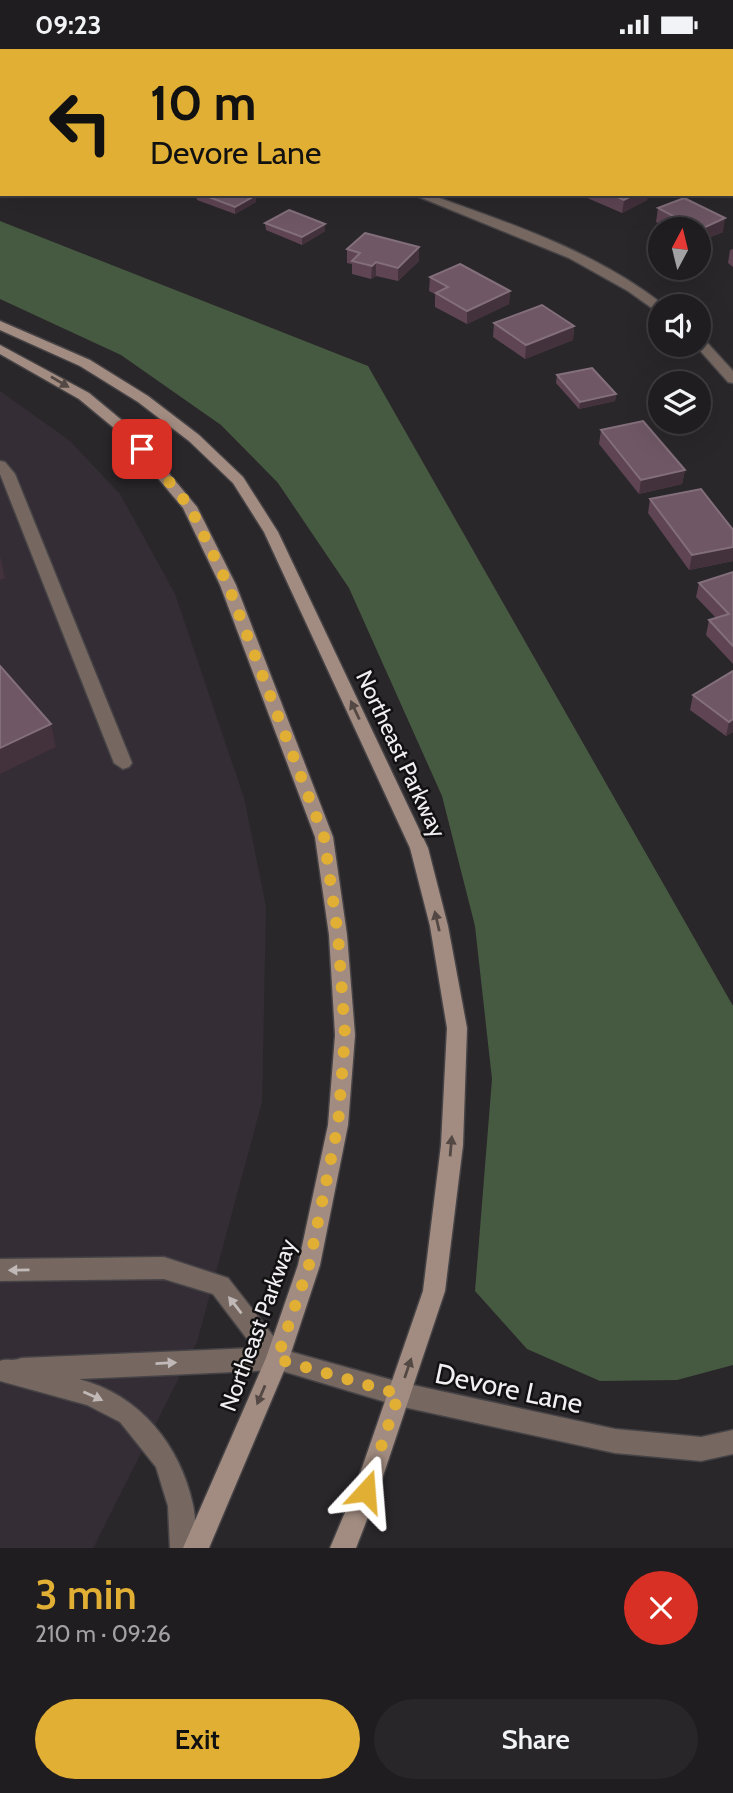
<!DOCTYPE html>
<meta charset="utf-8">
<style>
body{margin:0;font-family:Cabin,sans-serif;background:#282629;color:#f1f3f6;height:100vh;display:flex;flex-direction:column;font-size:26px;white-space:nowrap}
*{box-sizing:border-box;margin:0}
p{font-size:23px;color:#a2a2a5}
.icon{flex:none;width:38px;height:38px;fill:none;stroke:currentColor;stroke-width:2;stroke-linecap:round;stroke-linejoin:round}
.map{position:relative;height:1499px;overflow:hidden}
.drawer{display:flex;flex-direction:column;background:#201d20;flex:1}
.drawer>*{flex:none}
.banner{position:absolute;left:0px;top:0px;width:733px;height:147px;box-shadow:0 7px 28px #0002,0 0 0 2px #3d3b3e;background:#e1af34;color:#111;overflow:hidden}
.needle{width:46px;rotate:7deg}
.fabs{position:absolute;left:648px;top:168px;display:grid;gap:14px}
.fabs a{display:grid;place-items:center;width:63px;height:63px;border-radius:50%;background:#201d20;box-shadow:0 7px 28px #0002,0 0 0 2px #3d3b3e;font-size:35px}
.pin{position:absolute;display:grid;place-items:center;width:60px;height:60px;color:#fff;margin:-30px;border-radius:14px;box-shadow:0 4px 10px #0006}
.me{position:absolute;width:77px;margin:-38px;rotate:19deg;stroke-linejoin:round;filter:drop-shadow(0 0 5px #0008)}
.turn{display:flex;align-items:center;gap:24px;height:147px;padding:0 35px;font-size:32px}
.turn .icon{width:91px;height:91px;stroke-width:2.5}
.turn b{display:block;font-size:49px;line-height:60px}
.round{display:grid;place-items:center;flex:none;width:74px;height:74px;border-radius:37px;background:#282629}
.overview{display:flex;align-items:center;justify-content:space-between;height:119px;padding:0 35px}
h1{font-size:42px;font-weight:600;line-height:52px;color:#e1af34}
.button{display:flex;gap:14px;margin-top:auto;padding:14px 35px}
.button a{flex:1;height:80px;border-radius:42px;background:#e1af34;color:#111;font-size:28px;font-weight:600;line-height:80px;text-align:center}
.button a+a{background:#282629;color:#f1f3f6}
.status{display:flex;justify-content:space-between;align-items:center;height:49px;padding:0 35px;background:#201d20;direction:ltr}
.status svg{height:19px;fill:currentColor}
.map>svg:first-child{display:block}
.built{fill:#342d35}
.forest{fill:#465a41}
.lines{fill:none;stroke-linecap:round;stroke-linejoin:round}
.lane-casing{stroke:#464346;stroke-width:3}
.street-casing{stroke:#464346;stroke-width:3}
.secondary-casing{stroke:#464346;stroke-width:3}
.lane{fill:#766861;fill-rule:evenodd}
.street{fill:#766861;fill-rule:evenodd}
.secondary{fill:#a28c81;fill-rule:evenodd}
.wall{fill:#5f4554}
.shaded-wall{fill:#43313c}
.building{fill:#6f5765;stroke:#836f7b;stroke-width:2}
.oneway{fill:#534844}
.oneway2{fill:#c0b9b7}
.route{stroke:#e1af34;stroke-width:12;stroke-dasharray:0 21.6}
.labels{text-anchor:middle;dominant-baseline:central;stroke-width:5;stroke-linejoin:round;paint-order:stroke}
.street-label{font-size:23px;fill:#f1eff1;stroke:#121112}
.near-street-label{font-size:28px;fill:#f1eff1;stroke:#121112}
</style>
<div class="status"><b>09:23</b><svg viewBox="0 0 49 12"><path d="M0 12V9h3v3zM5 12V6h3v6zM10 12V3h3v9zM15 12V0h3v12zM26 1h20v11H26zM47 4h2v5h-2z"/></svg></div>
<div class="map">
<svg width="733" height="1499" viewBox="0 0 733 1499">
<rect width="100%" height="100%" fill="#2a272a"/>
<path class="built" d="M0,342L70,392L120,445L175,545L244,749L266,858L262,1053L197,1293L93,1499H0Z"/>
<path class="forest" d="M0,172L368,317L733,957V1316L677,1331L600,1332L527,1300L475,1242L492,1030L475,877L442,747L349,539L278,434L221,376L121,306L0,250Z"/>
<g class="lines">
<g class="lane-casing">
<path id="lane" d="M0,412L5,413L15,425L132,714L129,718L123,720L114,714L0,425Z
M164,1208L228,1229L285,1302L289,1310L285,1318L277,1321L79,1330C140,1346 180,1396 193,1456C196,1469 195,1485 196,1499H170L168,1457L156,1418L120,1373L87,1356L0,1332V1312C7,1309 13,1313 21,1309L254,1299L213,1245L164,1230L0,1232V1210Z"/>
</g>
<g class="street-casing">
<path id="street" d="M185,0H197L183,2Z
M0,91H2L0,98Z
M412,145H428C510,174 597,203 665,257H660V263L656,262L628,242L569,209Z
M698,287L702,288L733,322V334L728,333L695,296H698Z
M277,1299L399,1333L615,1380L701,1388L733,1381V1405L701,1412L615,1404L399,1357L269,1318L265,1310L269,1302Z"/>
</g>
<g class="secondary-casing">
<path id="secondary" d="M0,272L90,311L148,347L199,386L243,428L278,483L428,799L448,877L467,979L463,1096L445,1242L378,1442L356,1499H330L354,1442L423,1242L441,1096L447,979L430,877L410,799L264,483L233,434L189,392L138,353L80,317L0,281Z
M0,296L89,344L130,378L197,458L236,536L333,788L347,886L355,986L348,1076L320,1216L289,1310L209,1499H183L266,1309L298,1216L328,1076L335,986L329,886L315,788L220,536L183,459L120,384L79,350L0,305Z"/>
</g>
<use href="#lane" class="lane"/>
<use href="#street" class="street"/>
<use href="#secondary" class="secondary"/>
</g>
<path class="wall" d="M78,0H100L97,2H85Z
M290,0H346L343,2H290Z
M732,10L733,11V38H732Z
M2,13V34L0,33V14Z
M196,145H253L256,153L235,165L197,151Z
M586,145H648L647,151L622,164L585,148Z
M658,159L723,183L698,193V180H671L656,173Z
M265,174L325,182L302,196L266,181Z
M347,200L419,212L398,232L376,227L371,230L352,225V215L347,214Z
M733,200V218L728,214L730,201Z
M430,228L510,242L509,255L467,275L435,258V245L429,242Z
M494,274L574,277L573,291L525,310L493,288Z
M557,326L616,345L615,352L579,360L556,334Z
M601,381L685,421L682,435L639,445L599,395Z
M650,450L733,481V512L689,521L648,464Z
M733,523V615L706,586L709,571L716,569L696,548L699,534Z
M733,623V683L726,687L690,661L693,646Z"/>
<path class="shaded-wall" d="M327,0H346L343,2H324Z
M635,145H648L647,151L622,164L624,151Z
M256,146V153L235,165V158Z
M725,169L723,183L698,193L699,181Z
M325,175V182L302,196V188Z
M419,198V212L398,232V219Z
M376,213V227L371,230L372,217Z
M510,242L509,255L467,275V262Z
M574,277L573,291L525,310L526,296Z
M616,345L615,352L579,360L580,353Z
M685,421L682,435L639,445L641,431Z
M733,498V512L689,521L692,506Z
M0,507L5,529L0,531Z
M733,670V683L726,687L729,673Z
M51,675L56,698L0,725V699Z"/>
<path class="building" d="M309,0H327L324,2H316Z
M634,0H685L691,2H631Z
M732,10L733,11V25H732Z
M2,13V22H0V14Z
M201,145H253L256,146L235,158Z
M611,145H635L624,151Z
M684,149L725,169L699,181L658,159Z
M289,161L325,175L302,188L265,174Z
M365,184L419,198L398,219L376,213L372,217L352,212L360,204L347,200Z
M460,215L510,242L467,262L436,244L448,238L430,228Z
M542,256L574,277L526,296L494,274Z
M592,319L616,345L580,353L557,326Z
M643,372L685,421L641,431L601,381Z
M701,440L733,481V498L692,506L650,450Z
M733,523V597L709,571L729,565L699,534Z
M0,617L51,675L0,699Z
M733,622V670L729,673L693,646Z"/>
<defs><path id="oneway-solid" d="M-6-.8H1V-3.2L6.5 0L1 3.2V.8H-6Z" transform="scale(1.75)"/></defs>
<g class="oneway">
<use href="#oneway-solid" transform="translate(60 333) rotate(31)"/>
<use href="#oneway-solid" transform="translate(355 661) rotate(-115)"/>
<use href="#oneway-solid" transform="translate(437 872) rotate(-103)"/>
<use href="#oneway-solid" transform="translate(451 1097) rotate(-85)"/>
<use href="#oneway-solid" transform="translate(408 1319) rotate(-71)"/>
<use href="#oneway-solid" transform="translate(261 1346) rotate(113)"/>
</g>
<g class="oneway2">
<use href="#oneway-solid" transform="translate(19 1221) rotate(179)"/>
<use href="#oneway-solid" transform="translate(235 1256) rotate(-128)"/>
<use href="#oneway-solid" transform="translate(166 1314) rotate(-3)"/>
<use href="#oneway-solid" transform="translate(93 1347) rotate(24)"/>
</g>
<g class="lines">
<path class="route" d="M142,400L190,458L228,536L324,788L338,886L345,986L338,1076L309,1216L277,1310L399,1345L366,1442"/>
</g>
<g class="labels">
<g class="street-label">
<text transform="translate(401 705) rotate(65)">Northeast Parkway</text>
<text transform="translate(258 1276) rotate(-70)">Northeast Parkway</text>
</g>
<g class="near-street-label">
<text transform="translate(509 1339) rotate(12)">Devore Lane</text>
</g>
</g>
</svg>
<div class="fabs">
<a><svg class="needle" viewBox="-14 -14 28 28"><path d="M0-13l5 13h-10z" fill="#e53935"/><path d="M0 13l5-13h-10z" fill="#a2a2a5"/></svg></a>
<a><svg class="icon" aria-label="sound" viewBox="0 0 24 24"><path d="M4 9h4l5-4v14l-5-4H4zM17 9q2 3 0 6"/></svg></a>
<a><svg class="icon" aria-label="layers" viewBox="0 0 24 24"><path d="M12 4l9 5-9 5-9-5zM3 14l9 5 9-5"/></svg></a>
</div>
<div class="pin" style="left:142px;top:400px;background:#d93025"><svg class="icon" aria-label="arrive" viewBox="0 0 24 24"><path d="M6 21V4h12l-3 4 3 4H6"/></svg></div>
<svg class="me" style="left:366px;top:1442px" viewBox="-20 -20 40 40"><path d="M0-17L14 15 0 8-14 15z" fill="#e1af34" stroke="#fff" stroke-width="4"/></svg>
<div class="banner">
<div class="turn"><svg class="icon" aria-label="left" viewBox="0 0 24 24"><path d="M17 20v-9H6M10 6l-5 5 5 5"/></svg><div><b>10 m</b>Devore Lane</div></div>
</div>
</div>
<section class="drawer">
<div class="overview"><div><h1>3 min</h1><p>210 m · 09:26</p></div><a class="round" style="background:#d93025;color:#fff"><svg class="icon" aria-label="close" viewBox="0 0 24 24"><path d="M6 6l12 12M18 6L6 18"/></svg></a></div>
<div class="button"><a>Exit</a><a>Share</a></div>
</section>
